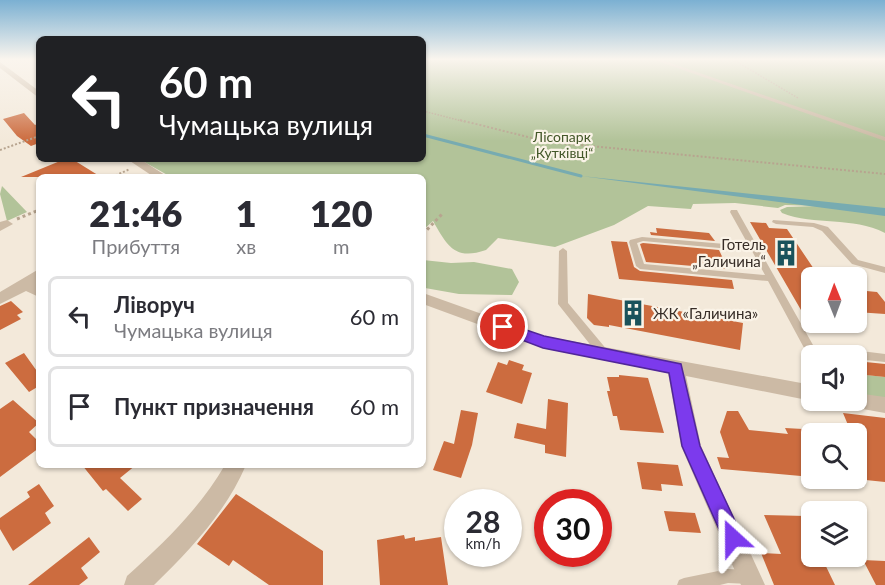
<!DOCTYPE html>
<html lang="uk">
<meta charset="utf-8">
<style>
body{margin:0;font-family:Lato,sans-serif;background:#f2f2f3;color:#2b2b33;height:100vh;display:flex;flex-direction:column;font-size:22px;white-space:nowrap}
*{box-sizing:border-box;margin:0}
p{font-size:20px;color:#7c7c81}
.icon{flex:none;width:33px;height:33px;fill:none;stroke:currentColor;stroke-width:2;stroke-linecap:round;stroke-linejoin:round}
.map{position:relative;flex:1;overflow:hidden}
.drawer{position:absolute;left:36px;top:174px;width:390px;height:294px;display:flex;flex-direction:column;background:#fff;border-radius:9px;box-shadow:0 2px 4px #0004}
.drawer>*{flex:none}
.top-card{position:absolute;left:36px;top:36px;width:390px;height:126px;border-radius:9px;box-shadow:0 2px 4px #0004;background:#202124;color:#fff;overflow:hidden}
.needle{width:39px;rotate:359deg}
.buttons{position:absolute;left:801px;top:267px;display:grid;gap:12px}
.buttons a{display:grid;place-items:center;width:66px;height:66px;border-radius:9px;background:#fff;box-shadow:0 2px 4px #0004;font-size:30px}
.speed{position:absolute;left:444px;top:489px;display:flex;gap:12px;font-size:30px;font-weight:700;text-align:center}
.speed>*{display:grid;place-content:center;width:78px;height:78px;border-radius:50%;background:#fff;box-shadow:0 2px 4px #0004;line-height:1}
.speed small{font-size:15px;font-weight:400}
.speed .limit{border:9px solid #d22;background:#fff;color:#111}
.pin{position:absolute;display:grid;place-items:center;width:51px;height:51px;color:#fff;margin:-26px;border:3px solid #fff;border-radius:50%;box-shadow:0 2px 6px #0007}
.me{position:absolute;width:66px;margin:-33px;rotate:336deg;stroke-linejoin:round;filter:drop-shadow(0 0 4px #0008)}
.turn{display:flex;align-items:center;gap:21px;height:126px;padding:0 24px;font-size:27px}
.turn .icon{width:78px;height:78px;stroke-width:2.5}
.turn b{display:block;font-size:42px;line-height:51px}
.eta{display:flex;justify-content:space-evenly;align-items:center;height:102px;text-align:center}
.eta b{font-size:36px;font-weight:800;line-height:42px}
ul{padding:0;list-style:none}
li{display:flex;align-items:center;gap:18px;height:81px;margin:0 12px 9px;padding:0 12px;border:3px solid #e1e1e2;border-radius:9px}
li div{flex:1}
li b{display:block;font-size:22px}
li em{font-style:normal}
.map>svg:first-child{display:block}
.green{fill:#b2c399}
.water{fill:#77abb1}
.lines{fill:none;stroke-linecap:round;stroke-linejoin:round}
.stream{stroke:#77abb1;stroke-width:3}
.building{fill:#cc6c3f}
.path-far3{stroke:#b7a48f;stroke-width:1.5;stroke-dasharray:1.5 1.5;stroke-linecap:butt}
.path-far2{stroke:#b7a48f;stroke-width:2;stroke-dasharray:2 2;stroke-linecap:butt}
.path-far1{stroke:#b7a48f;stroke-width:3;stroke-dasharray:3 3;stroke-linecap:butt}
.path{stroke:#b7a48f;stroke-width:4;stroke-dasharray:4 4;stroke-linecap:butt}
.lane{fill:#ccbaa5;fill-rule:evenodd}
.street{fill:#ccbaa5;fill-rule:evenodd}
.route{fill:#7c3aed;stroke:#51269a;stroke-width:1.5}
.labels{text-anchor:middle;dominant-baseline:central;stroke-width:4.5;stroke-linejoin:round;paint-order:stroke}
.far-park-label{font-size:14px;fill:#435729;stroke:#faf3e7}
.poi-label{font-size:15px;fill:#372d27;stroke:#faf3e7;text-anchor:end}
</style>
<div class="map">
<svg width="885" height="585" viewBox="0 0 885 585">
<rect width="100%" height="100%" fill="#f3e9da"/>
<path class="green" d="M423,59H885V233C852,216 815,226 782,213L780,210L787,207L817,206L785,205L778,208L735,203L693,204L691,209L648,206L614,225L555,247L498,238L486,250C454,261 447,245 433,221L423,230V177H171L139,159H423Z
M2,186L27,212L7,221L0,194Z
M423,260L451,263L474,262L512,269L519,282L512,295L459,294L425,288L423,287Z
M857,374L885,377V399L857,395Z"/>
<path class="water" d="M581,176L885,208V216Z"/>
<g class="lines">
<path class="stream" d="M423,135L581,176"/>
</g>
<path class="building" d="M24,113L35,125L39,123V143L31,146L17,136L3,119Z
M65,159H72L101,177H21Z
M750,222L766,223L769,228L787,229L820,278H812V329Z
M656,228L709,233L715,241L651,235L650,232L657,233Z
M611,241L627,242L634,267L640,271L732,280L734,289L619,279Z
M643,243L719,250L728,269L646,262L640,244Z
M856,290L877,292L885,302V314L856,312Z
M588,294L743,323L740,350L609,325V327L594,325L587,318Z
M11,301L23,312L17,315L21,319L0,330V306Z
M24,353L39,374V386L29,392L5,363Z
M509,360L524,365L522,370L532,373L522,404L486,392L498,362L507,365Z
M856,361L885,364V377L856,374Z
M619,375L648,378L664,433L620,430L617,416H613L607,391H610L607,377H619Z
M548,399L568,403L566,457L545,453V445L514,438L517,423L546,429Z
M13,400L39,423L29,432L39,442V448L0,477V409Z
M461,410L478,413L472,445L461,478L433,470L444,441L454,444Z
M727,411H738L749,430L788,434L785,428L803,429L806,437H812V477L721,469L717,457L729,458L720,432Z
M843,413L885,418V482L856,479V433L848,425Z
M637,462L678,465L683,486L661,484L662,491L642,489Z
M82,465H136L120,478L142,499L128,511L106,489L103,491Z
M39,484L54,506L45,513L51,523L13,551L0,529V518L30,497L27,492Z
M236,494L323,551V585H269L233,560L229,566L197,544Z
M664,511L695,513L701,533L669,531Z
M764,515L806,516L812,528V556H821L835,585H774L761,553L781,554Z
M404,535L405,539L415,537V541L441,537L448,585H380L377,540Z
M89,537L100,552L81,568L88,578L79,585H28Z
M863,560L885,561V585H876Z"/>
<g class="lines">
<path class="path-far3" d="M732,59L798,98
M423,111L466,122"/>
<path class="path-far2" d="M460,120L548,142L885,174
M0,150L39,136
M112,177L130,169"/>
<path class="path-far1" d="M17,219L39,210
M423,234L443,213"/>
<path class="path" d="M816,404L840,407"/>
<path class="lane" d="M652,59H659L885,137V141Z
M731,210H737L738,212L813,345L885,354V362L856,359V356L818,354L819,356H812V359H810L768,281L640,269L636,266L629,242L630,240L642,237L749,246L730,212ZM643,241L752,251L765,275L644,264L637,243Z
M773,220L814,223L828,227L858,260L885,267V273L852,264L822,231L813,227L776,224L772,222Z
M563,248L567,251L568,303L608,351L609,354L608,357L604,358L600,357L558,304L559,251Z
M728,569L750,570L755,572L757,577L755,582L750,584L728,583L720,585H677L679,580L684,578Z"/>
<path class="street" d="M0,62L39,91V98L0,68Z
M127,159H140L168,177H154Z
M7,220L13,224L0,231V222Z
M39,269V282L36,284L39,286V297L26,291L0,304V292Z
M423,293L544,336L812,385V401L686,376L701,446L765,585H741L681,446L668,373L543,348L423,304Z
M856,393L885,397V413L846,406L844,400H856Z
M225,465H246C226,512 190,550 154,585H124L127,576C164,543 200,508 225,465Z"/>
</g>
<linearGradient id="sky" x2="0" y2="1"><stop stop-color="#7bb0d2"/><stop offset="0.42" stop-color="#faf5ee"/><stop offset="1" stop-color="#faf5ee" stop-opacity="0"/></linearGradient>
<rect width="885" height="141" fill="url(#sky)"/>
<path class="route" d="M503,322L544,336L681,364L700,446L743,538L740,545L733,548L726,545L682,446L669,373L543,348L498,331L496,327L498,323Z"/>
<defs>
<g id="building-bare" transform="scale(2.07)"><path d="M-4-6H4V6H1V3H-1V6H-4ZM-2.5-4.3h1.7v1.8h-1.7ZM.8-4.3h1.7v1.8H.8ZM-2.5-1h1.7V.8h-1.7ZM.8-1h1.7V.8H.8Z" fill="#1a525b" stroke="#faf3e7" stroke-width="2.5" paint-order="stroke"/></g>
</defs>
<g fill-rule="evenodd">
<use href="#building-bare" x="786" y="253"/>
<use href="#building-bare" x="633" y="313"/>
</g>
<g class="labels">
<g class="far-park-label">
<text x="562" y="136">Лісопарк<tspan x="562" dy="16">„Кутківці“</tspan></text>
</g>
<g class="poi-label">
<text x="766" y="244">Готель<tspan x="766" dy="17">„Галичина“</tspan></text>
<text x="653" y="313" text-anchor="start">ЖК «Галичина»</text>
</g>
</g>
</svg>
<div class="buttons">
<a><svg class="needle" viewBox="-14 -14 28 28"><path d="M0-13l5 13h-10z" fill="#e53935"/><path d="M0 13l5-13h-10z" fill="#7c7c81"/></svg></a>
<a><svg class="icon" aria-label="sound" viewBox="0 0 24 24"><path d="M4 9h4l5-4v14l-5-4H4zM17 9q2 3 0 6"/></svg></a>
<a><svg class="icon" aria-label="search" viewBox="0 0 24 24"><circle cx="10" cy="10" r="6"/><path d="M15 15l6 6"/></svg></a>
<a><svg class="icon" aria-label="layers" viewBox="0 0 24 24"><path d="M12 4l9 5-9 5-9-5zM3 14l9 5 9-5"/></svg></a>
</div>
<div class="speed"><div>28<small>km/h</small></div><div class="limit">30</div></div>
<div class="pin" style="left:503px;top:327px;background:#d93025"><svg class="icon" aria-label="arrive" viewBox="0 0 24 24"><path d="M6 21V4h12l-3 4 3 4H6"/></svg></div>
<svg class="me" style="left:733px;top:538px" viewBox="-20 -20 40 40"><path d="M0-17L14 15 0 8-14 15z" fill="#7c3aed" stroke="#fff" stroke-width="4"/></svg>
<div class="top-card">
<div class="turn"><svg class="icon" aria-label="left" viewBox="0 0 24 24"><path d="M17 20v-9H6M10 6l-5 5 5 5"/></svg><div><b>60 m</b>Чумацька вулиця</div></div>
</div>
<section class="drawer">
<div class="eta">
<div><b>21:46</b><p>Прибуття</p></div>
<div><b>1</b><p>хв</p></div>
<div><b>120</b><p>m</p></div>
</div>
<ul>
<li><svg class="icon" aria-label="left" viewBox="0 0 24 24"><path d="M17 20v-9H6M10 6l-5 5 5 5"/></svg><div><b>Ліворуч</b><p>Чумацька вулиця</p></div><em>60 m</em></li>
<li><svg class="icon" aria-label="arrive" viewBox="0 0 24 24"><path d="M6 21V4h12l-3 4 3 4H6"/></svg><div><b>Пункт призначення</b></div><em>60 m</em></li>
</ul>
</section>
</div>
